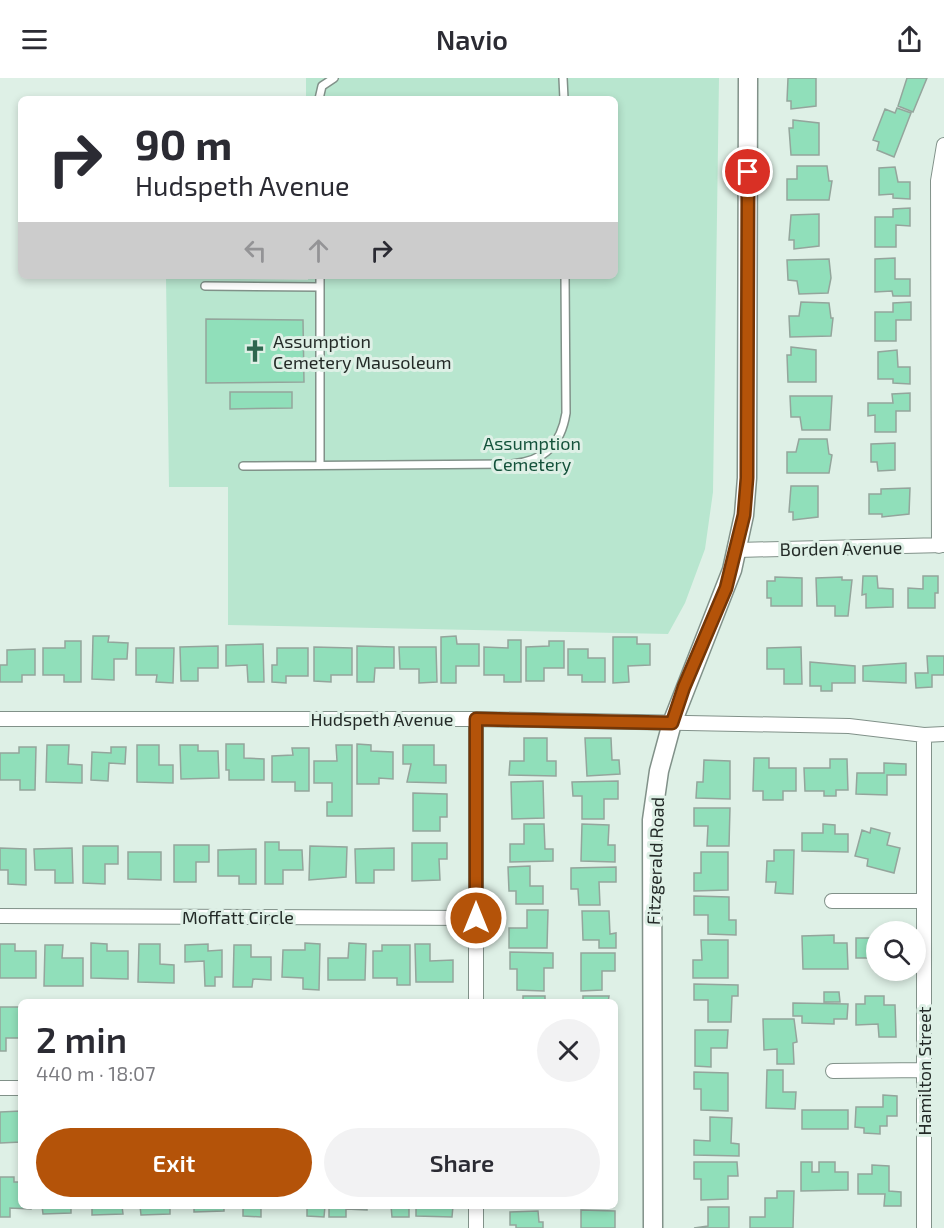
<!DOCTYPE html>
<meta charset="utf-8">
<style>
body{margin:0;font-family:"Exo 2",sans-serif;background:#f2f2f3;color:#2b2b33;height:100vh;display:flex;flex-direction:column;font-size:22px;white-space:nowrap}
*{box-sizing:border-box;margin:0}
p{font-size:20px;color:#7c7c81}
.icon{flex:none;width:33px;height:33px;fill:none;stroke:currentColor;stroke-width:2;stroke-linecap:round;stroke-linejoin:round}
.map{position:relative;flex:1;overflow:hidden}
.sheet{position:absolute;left:18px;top:921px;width:600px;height:210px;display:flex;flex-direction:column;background:#fff;border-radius:9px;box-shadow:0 3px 9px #0003}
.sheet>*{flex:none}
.hud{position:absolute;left:18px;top:18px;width:600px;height:183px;border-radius:9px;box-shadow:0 3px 9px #0003;background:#fff;color:#2b2b33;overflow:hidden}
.controls{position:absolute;left:866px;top:843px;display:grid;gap:12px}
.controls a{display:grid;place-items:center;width:60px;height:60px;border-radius:50%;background:#fff;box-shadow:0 3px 9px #0003;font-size:30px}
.pin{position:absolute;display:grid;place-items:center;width:51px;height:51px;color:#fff;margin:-26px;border:3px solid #fff;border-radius:50%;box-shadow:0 2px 6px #0007}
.me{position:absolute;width:66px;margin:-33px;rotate:0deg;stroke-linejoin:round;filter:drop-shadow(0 0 4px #0008)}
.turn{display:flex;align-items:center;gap:21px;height:126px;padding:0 18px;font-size:27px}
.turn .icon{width:78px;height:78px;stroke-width:2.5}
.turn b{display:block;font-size:42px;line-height:51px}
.lanes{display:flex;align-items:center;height:57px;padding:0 18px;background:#0003;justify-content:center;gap:30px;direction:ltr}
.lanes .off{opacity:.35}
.round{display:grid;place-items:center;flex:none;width:63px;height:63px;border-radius:32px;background:#f2f2f3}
.head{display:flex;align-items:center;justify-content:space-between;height:102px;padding:0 18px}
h1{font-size:36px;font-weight:600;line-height:45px}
.action{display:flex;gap:12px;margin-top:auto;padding:12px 18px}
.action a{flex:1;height:69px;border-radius:36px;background:#b45309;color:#fff;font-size:24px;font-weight:600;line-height:69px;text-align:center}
.action a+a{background:#f2f2f3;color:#2b2b33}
header{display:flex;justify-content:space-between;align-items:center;height:78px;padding:0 18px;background:#fff;font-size:27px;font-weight:600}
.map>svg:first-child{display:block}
.green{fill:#b8e6cf}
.building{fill:#90dfba;stroke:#94a59c;stroke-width:1.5}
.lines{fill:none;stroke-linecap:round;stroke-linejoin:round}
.lane-casing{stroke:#819189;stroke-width:10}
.street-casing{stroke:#819189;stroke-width:16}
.secondary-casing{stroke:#819189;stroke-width:21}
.lane{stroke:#fff;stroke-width:7}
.street{stroke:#fff;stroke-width:14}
.secondary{stroke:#fff;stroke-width:18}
.route-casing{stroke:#753606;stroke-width:15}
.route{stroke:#b45309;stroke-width:10}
.labels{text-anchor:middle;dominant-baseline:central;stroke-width:6;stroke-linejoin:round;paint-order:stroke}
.poi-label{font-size:18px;fill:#232a27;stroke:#def0e6;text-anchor:start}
.park-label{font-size:18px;fill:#14523b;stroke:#def0e6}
.street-label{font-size:18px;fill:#232a27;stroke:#def0e6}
</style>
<header><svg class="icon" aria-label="menu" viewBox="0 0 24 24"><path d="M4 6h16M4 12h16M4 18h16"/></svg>Navio<svg class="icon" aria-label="share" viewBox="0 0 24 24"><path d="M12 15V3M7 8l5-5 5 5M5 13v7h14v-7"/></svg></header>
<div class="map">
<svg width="944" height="1150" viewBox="0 0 944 1150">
<rect width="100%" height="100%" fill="#def0e6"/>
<path class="green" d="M306,0H719L713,414L705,471L685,525L668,556L228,547V409H169L166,200L308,202V198H615V21H306Z"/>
<path class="building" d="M788,0H816V28L791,31V23H787Z
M907,0H927L913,34L898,28Z
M897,30L911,35L894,79L877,72L879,64L873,62L885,31L895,35Z
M793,42L819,45V77H791L789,50H793Z
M797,88H827L829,103H832L829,122H787V101H797Z
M895,89L898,104H910V121L893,120V116L879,117V90Z
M910,130V148L896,147V169H875V139H893V131Z
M819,136V168L794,171V162H789L791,137Z
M895,180V201H910V218H893L892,213L875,214V181Z
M829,181L831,200L828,215L799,216L797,203L788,202L787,182Z
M801,224L829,225L831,240H833L831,258L790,259L789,238H799Z
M911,224V242H896V263H875V234H893V225Z
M206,241L303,242L304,304L206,305Z
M791,269L816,272V304H788L787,277H791Z
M897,272L898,289H910V306L893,305V301H878V274Z
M230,314H292V330L230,331Z
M910,315V333H896V354H875V337L868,338V325H893L892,316Z
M790,318H832L830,352H802L800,339H791Z
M799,361H827L829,376L832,377L829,395H787V374H796Z
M895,365V392L878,393L877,384H871V366Z
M791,408H818V439L793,442V434H789Z
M910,410L909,436L882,439V436H869V416H881V411Z
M863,498H877L878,510L893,511V529L866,530V516L862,517Z
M923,498H938V515H935V530H908V510L923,511Z
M775,499L802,500V528H771V520H767V503H775Z
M842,499V502H852L848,538H835V528H817L816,500Z
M93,558H109L108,564L128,565L127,581H114V602L92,601Z
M456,558L457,566H479V588H456V605H441V559Z
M613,559H637V566H650V587L628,588L629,604L613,605Z
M508,562H521V604H504V597H484V569L508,570Z
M65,563H81V604H64V597H43V570H65Z
M549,563H564V590H544V603H526V569L549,568Z
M263,566L264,604H248L247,587L226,588V567Z
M218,568V590H198V603H181L180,569Z
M357,568L394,569V590H375L374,604H357Z
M314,569L352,570V597H331V604L314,603Z
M399,569H436L437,604L419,605V591H400Z
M801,569L802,606H784V591H767V570Z
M136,570H174L173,605L156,604L157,597H136Z
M277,570H308V598H286V605L272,604V587H277Z
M35,571V597H22V604H0V587H7V572Z
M568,571H588V580H605V604H582V597H568Z
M927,578H944V597H932V609L916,610L915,595H928Z
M810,584L855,588V605H832V613H821V608H810Z
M906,585V605L863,603V588Z
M524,660H547V683H556V698L509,697L510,683H524Z
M585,660H611L612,682H619L620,696L587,698Z
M226,666H244V680L264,681V702H229V692H226Z
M357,666L371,667V673L393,674V701L379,700V706H357Z
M47,667H69L68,686L82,687V705L46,704Z
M137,667H159V687H173V705L137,704Z
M180,667H198V673H218L219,700L181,701Z
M336,667H352V738H327V724H332V705H314V683H337Z
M403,667H434V687H446V705L407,704L411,686H403Z
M19,669H36L35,712H20V702H0V675H19Z
M111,669H126L125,686L109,685L108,703L91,702L92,674L111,675Z
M292,670H309V713H295V704H272V678L293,677Z
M754,680H769V690H796V713H783V722H763V713H753Z
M830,681H847L848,712H836V718H824V713H805L804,690H830Z
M704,682L730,683V721L696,720L697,704H703Z
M884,685L906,686V697H887V717L856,716L857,695H884Z
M543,703L544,740L512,741L511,704Z
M618,703V721H604V741H582V718H573L572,704Z
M413,715L447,716V739H440V753H413Z
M694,730H730L729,768H707L708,748H694Z
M524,746H544L545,771H553V783L510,784V766H524Z
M582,746L609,747L608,767H615V784L581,783Z
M823,746L835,747V756H848V774L802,773V755H823Z
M871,750L890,755L887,767L900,770L894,795L867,788L868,781L855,778L862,752L870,755Z
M265,764H279V772H302L303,792H283V806H265Z
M412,765H447V781H439L440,802L412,803Z
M174,767H209V784H196V804H174Z
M83,768H118V786H105V806L83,805Z
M310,768L347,769L346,799L309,802Z
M0,770L26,771V807L8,806V792H0Z
M72,770L73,805H55V792H35L34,771Z
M394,770V792H374V805H356L355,771Z
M256,771V806H239V798H218V772Z
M774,772H794L793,816L775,815L776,804H766L767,783H774Z
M128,774H161V802L128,801Z
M701,774H728V812L694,813V795H701Z
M530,788V808H543V826H516V813H509L508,789Z
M616,789V804H599L600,827H579L578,811H571V790Z
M694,818L729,819V842H736V857L708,856V837H694Z
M527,832H548L547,870H509V850H527Z
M582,833H609L610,856L616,855V870H599V862H583Z
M882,848H899V854H882Z
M834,857V865H847L848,891H803L802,858Z
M856,860H876V885H870V880H856Z
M701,862H728V900H693V882H702Z
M91,865L107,866V873H128V901L91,900Z
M305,865L320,866L319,912L303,911V900L282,899L283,872H305Z
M349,865L366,866L365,902H328V880H348Z
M0,866H15V873H36V900H0Z
M139,866H160V886L174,887V905L138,904Z
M208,866V873L222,872V899H215V908H205L204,883L185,884V867Z
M415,866H430V883L453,882V904H416Z
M45,867H63L62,880H83V908H44Z
M234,867H251V879H271V902L253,901L252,909H233Z
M382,867H410V907H397V900H373V873H382Z
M510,874L553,875V890H544V913L517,912V891H510Z
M581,875H615V893H602V912L581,913Z
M694,906L738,907V918H732L731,944H708V922H694Z
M824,914H839L840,924H824Z
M523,918H545V924H523Z
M583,918H609L608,924H583Z
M865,918H884V927H895L896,959H879L878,946L856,947V926H865Z
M793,925L848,926L847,941H834V946L802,945V938H793Z
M0,929H21V960H6V973H0Z
M763,941H794L797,964L793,965L794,986H777V971L764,972Z
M695,952H728L727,970H711V989L695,988Z
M767,992H783V1014H796L795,1031L766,1030Z
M694,994L728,995V1033L701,1032V1011H694Z
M883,1017L897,1018V1038H887V1048H880V1056L864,1055V1050L855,1049L856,1029H883Z
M802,1032H848V1051H802Z
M21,1033V1064L0,1065V1034Z
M710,1039L732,1040L731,1065L739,1066V1078L694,1077V1062L710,1063Z
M694,1084H737L738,1098H728V1121L701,1122V1101H694Z
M801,1084H812V1094H819V1084H835V1094H848V1112L801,1113Z
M872,1087L889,1088V1113L901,1114V1128H884L885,1116H858V1096H872Z
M0,1099H14V1104H21V1128H31V1131L10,1130V1139H0Z
M777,1113H794L793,1150H750V1139H765V1120H777Z
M42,1128H71V1135L43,1136Z
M92,1128H122L123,1136L92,1137Z
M140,1128H170V1136L141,1137Z
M194,1128H224V1133L194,1134Z
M243,1128H261V1139L243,1138Z
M307,1128H325L324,1139L307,1138Z
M329,1128H367V1132L346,1131V1139H329Z
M391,1128H409V1139H392Z
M416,1128H453L452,1139L416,1138Z
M708,1129H729V1150H694L708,1148Z
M581,1132L615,1133V1150H581Z
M538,1133L539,1144H543V1150H516V1147H510V1134Z"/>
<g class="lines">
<g class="lane-casing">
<path id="lane" d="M563,0L564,21
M319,21L322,8L334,0
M320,198V386
M205,208L320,209
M243,388L512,386C544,383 561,367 566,335L565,198"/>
</g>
<g class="street-casing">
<path id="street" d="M939,468L938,103L944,67
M738,472L944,467
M0,641H476L849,648L924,657L944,656
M476,641V924
M924,657V1150
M832,823H924
M0,838L476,840
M833,993L924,992
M0,1010H21
M476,1128V1150"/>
</g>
<g class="secondary-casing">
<path id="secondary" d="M653,1150L652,742L659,693L672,645L732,492L744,437L747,400L748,0"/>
</g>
<use href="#lane" class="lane"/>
<use href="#street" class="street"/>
<use href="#secondary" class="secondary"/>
</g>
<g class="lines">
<g class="route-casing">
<path id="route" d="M476,840V641L672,645L684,609L726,510L744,437L747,400L748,94"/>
</g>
<use href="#route" class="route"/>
</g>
<defs>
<g id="church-bare" transform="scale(1.8)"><path d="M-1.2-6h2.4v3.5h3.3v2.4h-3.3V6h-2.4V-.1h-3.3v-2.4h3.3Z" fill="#2f674f" stroke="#def0e6" stroke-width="2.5" paint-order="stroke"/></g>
</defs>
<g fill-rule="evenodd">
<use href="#church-bare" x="255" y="273"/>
</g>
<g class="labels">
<g class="poi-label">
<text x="273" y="263">Assumption<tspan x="273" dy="21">Cemetery Mausoleum</tspan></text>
</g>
<g class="park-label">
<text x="532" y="365">Assumption<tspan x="532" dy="21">Cemetery</tspan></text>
</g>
<g class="street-label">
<text transform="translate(841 470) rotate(-1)">Borden Avenue</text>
<text x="382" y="641">Hudspeth Avenue</text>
<text transform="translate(655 783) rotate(-88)">Fitzgerald Road</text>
<text x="238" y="839">Moffatt Circle</text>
<text transform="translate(924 993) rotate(-90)">Hamilton Street</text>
</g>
</g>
</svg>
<div class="controls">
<a><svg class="icon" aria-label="search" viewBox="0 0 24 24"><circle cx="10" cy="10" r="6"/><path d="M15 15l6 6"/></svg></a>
</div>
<div class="pin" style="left:748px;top:94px;background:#d93025"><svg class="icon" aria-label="arrive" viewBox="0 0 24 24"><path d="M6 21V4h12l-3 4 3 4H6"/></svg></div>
<svg class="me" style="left:476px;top:840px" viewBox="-20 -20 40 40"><circle r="17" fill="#b45309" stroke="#fff" stroke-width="3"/><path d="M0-11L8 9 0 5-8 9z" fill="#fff"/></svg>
<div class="hud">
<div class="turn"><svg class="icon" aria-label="right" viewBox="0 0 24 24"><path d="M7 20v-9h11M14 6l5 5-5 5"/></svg><div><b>90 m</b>Hudspeth Avenue</div></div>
<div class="lanes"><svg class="icon off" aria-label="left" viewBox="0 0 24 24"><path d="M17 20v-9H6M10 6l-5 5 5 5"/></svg><svg class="icon off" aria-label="ahead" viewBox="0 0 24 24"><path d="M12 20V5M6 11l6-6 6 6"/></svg><svg class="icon" aria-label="right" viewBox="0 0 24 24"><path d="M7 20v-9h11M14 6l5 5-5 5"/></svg></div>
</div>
<section class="sheet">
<div class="head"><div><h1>2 min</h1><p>440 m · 18:07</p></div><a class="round"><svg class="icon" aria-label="close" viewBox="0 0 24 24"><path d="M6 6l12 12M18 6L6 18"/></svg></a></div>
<div class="action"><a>Exit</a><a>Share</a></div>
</section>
</div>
